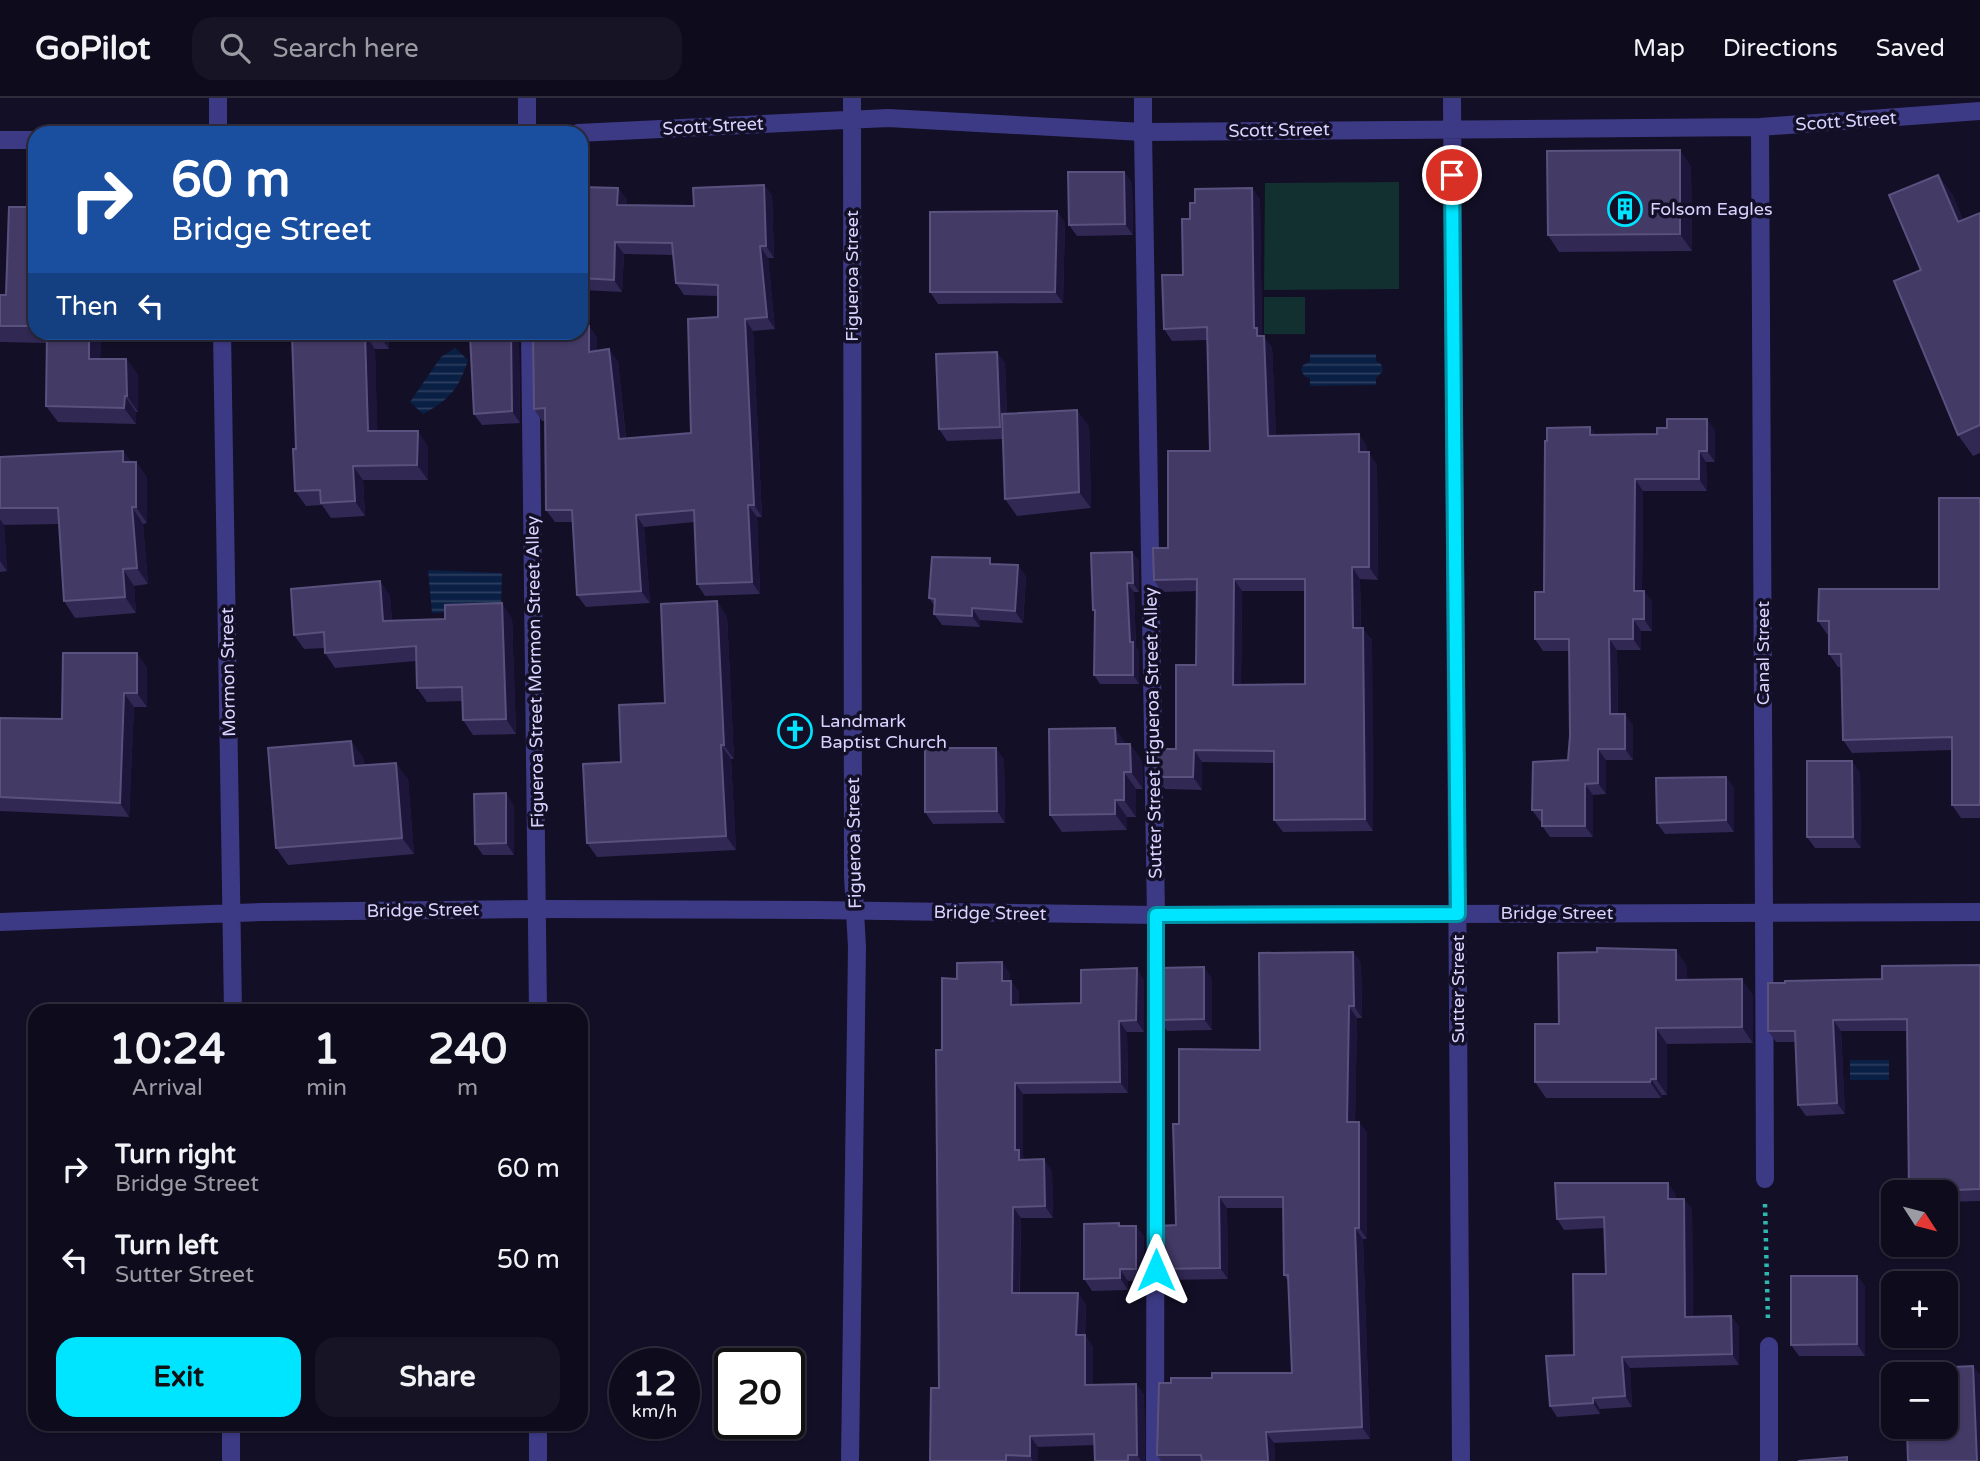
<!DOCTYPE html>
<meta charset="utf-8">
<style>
body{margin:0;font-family:"Varela Round",sans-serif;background:#171425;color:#f1f3f6;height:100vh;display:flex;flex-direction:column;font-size:26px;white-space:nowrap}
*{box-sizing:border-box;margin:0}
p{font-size:23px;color:#9b9ba3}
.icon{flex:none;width:38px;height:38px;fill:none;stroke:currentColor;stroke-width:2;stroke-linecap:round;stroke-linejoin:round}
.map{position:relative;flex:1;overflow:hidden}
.panel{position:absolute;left:28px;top:906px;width:560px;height:427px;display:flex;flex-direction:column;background:#0e0b1c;border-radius:21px;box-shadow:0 2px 5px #0004,0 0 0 2px #2e2b3b}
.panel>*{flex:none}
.guide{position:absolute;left:28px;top:28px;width:560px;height:214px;border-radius:21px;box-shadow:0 2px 5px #0004,0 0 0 2px #2e2b3b;background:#1a4fa0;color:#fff;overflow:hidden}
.needle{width:46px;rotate:126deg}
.tools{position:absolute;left:1881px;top:1082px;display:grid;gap:14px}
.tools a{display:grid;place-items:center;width:77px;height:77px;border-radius:14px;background:#0e0b1c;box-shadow:0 2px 5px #0004,0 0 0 2px #2e2b3b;font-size:35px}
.speed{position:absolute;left:609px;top:1250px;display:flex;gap:14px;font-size:35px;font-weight:700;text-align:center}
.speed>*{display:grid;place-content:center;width:91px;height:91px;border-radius:50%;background:#0e0b1c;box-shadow:0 2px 5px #0004,0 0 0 2px #2e2b3b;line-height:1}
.speed small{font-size:18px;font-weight:400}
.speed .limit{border:4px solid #111;border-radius:10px;background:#fff;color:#111}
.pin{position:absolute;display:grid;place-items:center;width:60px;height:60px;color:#fff;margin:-30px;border:4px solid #fff;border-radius:50%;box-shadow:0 2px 7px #0007}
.me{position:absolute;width:77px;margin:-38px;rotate:0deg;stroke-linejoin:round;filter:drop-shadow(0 0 5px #0008)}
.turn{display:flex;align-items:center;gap:24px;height:147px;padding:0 28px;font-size:32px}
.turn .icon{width:91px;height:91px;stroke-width:2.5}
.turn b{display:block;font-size:49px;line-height:60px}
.then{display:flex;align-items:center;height:66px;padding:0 28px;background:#0003;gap:14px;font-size:26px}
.eta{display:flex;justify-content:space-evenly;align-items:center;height:119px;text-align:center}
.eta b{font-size:42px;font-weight:800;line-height:49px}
.action{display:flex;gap:14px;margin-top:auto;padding:14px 28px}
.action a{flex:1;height:80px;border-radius:21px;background:#00e5ff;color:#111;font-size:28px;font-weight:800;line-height:80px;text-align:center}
.action a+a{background:#171425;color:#f1f3f6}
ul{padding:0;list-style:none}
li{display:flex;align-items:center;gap:21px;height:91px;padding:0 28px}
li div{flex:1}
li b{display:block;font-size:26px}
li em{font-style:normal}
header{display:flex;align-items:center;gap:42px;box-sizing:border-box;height:98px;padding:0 35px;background:#0e0b1c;border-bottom:2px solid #2e2b3b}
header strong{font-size:33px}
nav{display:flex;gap:38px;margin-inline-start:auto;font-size:24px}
.search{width:490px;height:63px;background:#171425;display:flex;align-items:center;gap:18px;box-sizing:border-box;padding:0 24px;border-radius:21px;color:#9b9ba3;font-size:26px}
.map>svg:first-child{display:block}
.green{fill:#12302f}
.water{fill:url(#water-rules)}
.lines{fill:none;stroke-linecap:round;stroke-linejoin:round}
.path{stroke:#2fb8b0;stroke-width:4.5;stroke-dasharray:3.5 5;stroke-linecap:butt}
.lane{stroke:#3d3a85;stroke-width:18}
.street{stroke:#3d3a85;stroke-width:18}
.wall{fill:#312854;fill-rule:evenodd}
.shaded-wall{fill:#1d163a}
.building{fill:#433a66;stroke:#5a527e;stroke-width:2;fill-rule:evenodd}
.route-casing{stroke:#0095a6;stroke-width:18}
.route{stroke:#00e5ff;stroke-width:12}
.labels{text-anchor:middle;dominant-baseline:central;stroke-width:7;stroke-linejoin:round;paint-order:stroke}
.street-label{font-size:18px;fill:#d9d4ff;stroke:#130f26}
.poi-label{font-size:18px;fill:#d9d4ff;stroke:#130f26;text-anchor:start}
</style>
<header>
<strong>GoPilot</strong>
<div class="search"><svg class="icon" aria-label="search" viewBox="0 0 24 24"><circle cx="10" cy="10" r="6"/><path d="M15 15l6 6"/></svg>Search here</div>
<nav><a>Map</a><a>Directions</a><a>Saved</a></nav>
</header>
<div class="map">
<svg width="1980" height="1363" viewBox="0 0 1980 1363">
<defs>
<pattern id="water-rules" width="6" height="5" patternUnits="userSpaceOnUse" patternTransform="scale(1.75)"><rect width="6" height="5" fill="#0a1f44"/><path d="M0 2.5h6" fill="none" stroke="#2d3f60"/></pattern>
</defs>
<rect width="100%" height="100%" fill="#130f26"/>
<path class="green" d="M1399,84V191L1264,192L1265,85Z
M1264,199H1305V236H1264Z"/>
<path class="water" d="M455,250L468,262C459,291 449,302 423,316L410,304L441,259Z
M1310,256H1376V263L1381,266L1383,273L1376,280V287L1310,288V280L1305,279L1301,272L1303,267L1310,264Z
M428,472L502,475L501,511L432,515Z
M1850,962H1889V982H1850Z"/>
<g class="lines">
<path class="path" d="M1765,1106L1768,1223"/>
<path class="lane" d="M527,0V35
M1143,34L1156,817L1155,1363
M530,234L538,914
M1764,814L1765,1081
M1769,1248V1363
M538,1363V1326"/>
<path class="street" d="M218,0V35
M1143,0V34
M1452,0L1461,1363
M1760,29L1764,814
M578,35L888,20L1143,34L1760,29L1980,13
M0,42H35
M222,234L233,914
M0,824L263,814L538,811L816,812L1156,817L1980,814
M231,1363V1326
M850,1363L857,849L853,778L852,0"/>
</g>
<path class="wall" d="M1680,52L1691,69L1692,153L1559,154L1548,137Z
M1124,74L1132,85L1133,137L1077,138L1069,127Z
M1938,77L1953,98L1963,122L1980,115V355L1973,358L1958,337L1921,172Z
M764,87L772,98L774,160H768L775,231L753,233L762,419H757L760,496L705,498L697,486L694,424L644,429L650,505L586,509L577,497L572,424H555L546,412V323H542L534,311L589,228L597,240V253L618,263L626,340L691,335L718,219V198L684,197L676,185L673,157L624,156L622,194L581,192V89L618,90L627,102L626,107L694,108Z
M1252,90L1260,102L1262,237L1272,250L1276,338L1367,348V354L1377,367L1378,482L1360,481L1361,530L1372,542L1373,733L1283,734L1274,722V665L1202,664V692L1165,691L1157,679L1176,651L1196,567L1197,493L1162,494L1154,482L1210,353L1207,242L1172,243L1164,231L1183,177L1195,105ZM1242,493H1305V586L1241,587Z
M35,109V234H101L100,261H126L138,277V314H136V326L58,324L46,308L47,245L0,244V197H6Z
M1057,113L1065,125L1063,205L938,206L930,194Z
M288,234H430L389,235V251H375L377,333L428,348V382H363L365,418L331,420L322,407L306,408L295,393L296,351L292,243L288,237Z
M511,234L519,246L520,325L482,327L474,316Z
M1005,265L1007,315L1089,328L1091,410L1017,418L1005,401L1003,341L947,343L939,331Z
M1590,329L1596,337L1657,336L1715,332V364H1706L1707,393H1643L1642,493H1644L1652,504V533H1641V552H1617L1618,616L1633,627V662H1606V696L1593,697V739H1550L1542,728V723H1540L1532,712L1568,662L1570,638L1569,553H1543L1535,541L1544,494L1547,343Z
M123,353L131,364H136L147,380V425L143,426L148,486L134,488L136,515L75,520L64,503L59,426L4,427L7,473L0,474V359Z
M1980,400V720H1961L1952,707V652L1852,655L1843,642L1841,569H1838L1829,556V536H1827L1818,523L1939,491Z
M1132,454L1139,463V494H1134L1136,549L1139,553V586H1100L1094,577L1095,515L1093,512Z
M994,466L1018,467L1026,479L1023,525L980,522V529L942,527L934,516V507L929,500Z
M380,483L390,498L392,522L512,520L516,636L473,637L463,622V603L427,604L417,590L416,563L335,570L325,555V550L304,551L294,537Z
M727,518L734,661H731L736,752L597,759L587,745L621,664Z
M147,569V609H134L129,719L0,713V620L62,621Z
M1126,646H1130L1142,663L1143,691H1136V719H1127V732L1062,734L1050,717Z
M363,659L364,667L408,681L414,756L288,767L276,750Z
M1004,661L1005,725L933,726L925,714Z
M1860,674L1861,750H1815L1807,739Z
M1726,679L1734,690V734L1665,736L1657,725Z
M514,707V757H483L475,746Z
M1353,854L1361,865L1362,920H1357L1355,1024H1359L1367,1035V1141H1363L1370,1341L1274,1345L1275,1363H1161L1157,1357L1171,1285L1212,1280L1292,1275L1288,1183L1284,1177L1283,1110H1227L1228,1181L1167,1182L1159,1171L1176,1127L1179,1026L1260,952Z
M1002,864L1010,876V883H1011L1019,894V907L1081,905L1144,882V934H1127L1128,995L1023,996V1058L1025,1062L1052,1073L1053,1120H1021L1020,1195L1086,1206L1085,1237L1093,1249V1287L1136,1286L1144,1297L1145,1363H1095V1347L1038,1349V1363H930L939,1290L942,952L957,881Z
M1980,867V1103L1946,1104V1094H1909L1907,933H1841L1845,1016L1806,1018L1798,1007L1796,944H1776L1768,933L1882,881Z
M1687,868V881L1753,897V945L1667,946V997H1662L1661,1000H1546L1535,984L1559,926Z
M1212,880V932L1167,933L1159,922Z
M1676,1096V1101H1684L1692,1112L1693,1219L1731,1218L1739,1229V1267L1630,1270L1632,1309L1600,1311V1316L1557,1319L1550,1308L1574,1257L1606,1176L1605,1130L1564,1132L1557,1121Z
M1136,1128L1144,1139V1182L1128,1183V1192L1092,1193L1084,1181Z
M1857,1178L1865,1189V1258H1799L1791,1247Z
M1973,1268L1980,1278V1363L1907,1342L1898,1343L1890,1331Z"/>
<path class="shaded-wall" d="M1680,52L1691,69L1692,153L1680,136Z
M1124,74L1132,85L1133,137L1125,126Z
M1938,77L1953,98L1973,146L1958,124Z
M764,87L772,98L774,160L766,148Z
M618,90L627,102L626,119L617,107Z
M1252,90L1260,102L1262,237L1264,238L1272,250L1277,350L1268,338L1254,230Z
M1057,113L1065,125L1063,205L1055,194Z
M615,144L624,156L622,194L614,182Z
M760,148L768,160L775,231L767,219Z
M745,221L753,233L762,419L754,407Z
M589,228L597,240V266L589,254Z
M89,234H101L100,277L89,261Z
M378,234H388L389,251L378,236Z
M511,234L519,246L520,325L512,313Z
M365,236L375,251L378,348L368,333Z
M609,251L618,263L627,353L619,341Z
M997,254L1005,265L1008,341L1000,329Z
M126,261L138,277V314L127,298Z
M125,298L136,314V326L124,310Z
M1077,312L1089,328L1091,410L1079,394Z
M1707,321L1715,332V364L1707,353Z
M1590,329L1598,340L1590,337Z
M418,333L428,348V382L417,367Z
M1359,336L1367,348L1368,367L1359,354Z
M123,353L135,369L123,364Z
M1699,353L1706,364L1707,393L1699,381Z
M1369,354L1377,367L1378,482L1369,469Z
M136,364L147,380V425L136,409Z
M353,368L363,382L365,418L355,403Z
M1635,381L1643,393L1642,505L1634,493Z
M748,407L757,419L760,496L752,484Z
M132,409L143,426L148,486L137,470Z
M636,417L644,429L650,505L641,493Z
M0,421L4,427L7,473L0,463Z
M1132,454L1139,463V494L1133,485Z
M1018,467L1026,479L1023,525L1015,513Z
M1352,469L1360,481L1361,542L1353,530Z
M123,471L134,488L136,515L125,499Z
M1234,481L1242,493L1241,599L1233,587Z
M380,483L390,498L393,537L383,523Z
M1127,485L1134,494L1136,549L1139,553V586L1133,577L1130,544Z
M1644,493L1652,504V533L1644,521Z
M717,503L727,518L734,661L724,647Z
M502,505L512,520L516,636L506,621Z
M972,510L980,522V529L972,518Z
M1633,521L1641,533V552L1633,541Z
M1363,530L1372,542L1373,733L1365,721Z
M1609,541L1617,552L1618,628L1610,616Z
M137,555L147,569V609L137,595Z
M124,595L134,609L129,719L120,705Z
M1625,616L1633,627V662L1625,651Z
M1115,630L1126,646H1116Z
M351,643L363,659L365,685L354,668Z
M1130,646L1142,663L1143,691L1131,674Z
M721,647L731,661L736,752L726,738Z
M996,650L1004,661L1005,725L997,713Z
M1598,651L1606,662V696L1598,685Z
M1194,652L1202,664V692L1193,679Z
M1852,663L1860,674L1861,750L1853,739Z
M396,665L408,681L414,756L402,740Z
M1124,674L1136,691V719L1124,702Z
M1726,679L1734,690V734L1726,722Z
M1585,686L1593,697V739L1585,728Z
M506,695L514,707V757L506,745Z
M1115,702L1127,719V732L1115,716Z
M1676,852L1687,868L1688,897L1676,882Z
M1353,854L1361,865L1362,920L1354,908Z
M1002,864L1010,876V894L1002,883Z
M1204,869L1212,880V932L1204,921Z
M1137,870L1144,882V934L1136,922Z
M1742,881L1753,897V945L1742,929Z
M1011,883L1019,894V918L1011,907Z
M1349,908L1357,920L1355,1035L1347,1024Z
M1833,922L1841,933L1845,1016L1837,1005Z
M1119,923L1127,934L1128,995L1120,984Z
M1656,930L1667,946V997L1656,981Z
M1651,981L1662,997L1661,1000L1650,984Z
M1015,985L1023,996V1058L1027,1064L1019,1062L1015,1052Z
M1359,1024L1367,1035V1141L1359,1130Z
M1044,1061L1052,1073L1053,1120L1045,1108Z
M1668,1085L1676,1096V1112L1668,1101Z
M1219,1099L1227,1110L1228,1181L1220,1170Z
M1684,1101L1692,1112L1693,1230L1685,1219Z
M1013,1109L1021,1120L1019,1207L1012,1195Z
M1136,1128L1144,1139V1182L1136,1171Z
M1355,1130L1363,1141L1370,1341L1362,1329Z
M1120,1171L1128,1183V1192L1120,1180Z
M1857,1178L1865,1189V1258L1857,1246Z
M1078,1195L1086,1206L1084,1249L1076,1237Z
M1731,1218L1739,1229V1267L1732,1256Z
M1085,1237L1093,1249V1299L1085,1287Z
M1622,1259L1630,1270L1632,1309L1625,1298Z
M1973,1268L1980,1278V1363H1977Z
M1136,1286L1144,1297L1145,1363H1141L1137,1357Z
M1593,1300L1600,1311V1316L1593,1305Z
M1266,1334L1274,1345L1275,1363H1268Z
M1030,1338L1038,1349V1363H1033L1030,1358Z"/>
<path class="building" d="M1680,52V136L1548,137L1547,53Z
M1068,74H1124L1125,126L1069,127Z
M1938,77L1958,124L1980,115V327L1958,337L1894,183L1921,172L1889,97Z
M764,87L766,148H760L767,219L745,221L754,407H748L752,484L697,486L694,412L636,417L641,493L577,497L572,412H546L545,310L534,311L533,234H581V229L589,228V254L609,251L619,341L691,335L688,221L718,219V187L676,185L672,145L615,144L614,182L581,180V89L618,90L617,107L694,108L693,90Z
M1252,90L1254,230H1257V238H1264L1268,338L1359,336V354H1369V469H1352L1353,530H1363L1365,721L1274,722V653L1194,652L1193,679H1157L1156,651H1176V567H1196L1197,481L1154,482L1153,450H1168V353H1210L1207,229L1164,231L1162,177H1183L1182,121H1190V105H1195V91ZM1234,481H1305V586L1233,587Z
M9,109H35V228H0V197H6Z
M1057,113L1055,194H930V114Z
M47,234H89V261H126L127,298H125L124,310L46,308Z
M288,234H378V236H365L368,333H418L417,367L353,368L355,403L321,405L320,392L295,393L293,351H296L292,237H288Z
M511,234L512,313L474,316L470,237Z
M997,254L1000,329L939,331L936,256Z
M1077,312L1079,394L1005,401L1002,316Z
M1667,321H1707V353H1699V381H1635L1634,493H1644V521H1633V541H1609L1610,616H1625V651H1598V685L1585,686V728H1542V712H1532L1533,664L1568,662L1570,638L1569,541H1535V494H1544L1545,343H1547V330L1590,329V337L1657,336V330H1667Z
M123,353V364H136V409H132L137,470L123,471L125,499L64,503L58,410H0V359Z
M1939,400H1980V707H1952V639L1843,642L1841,556H1829V523H1818L1819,491H1939Z
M1132,454L1133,485H1127L1130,544H1133V577H1094L1095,512H1093L1091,455Z
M932,459L990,460V466L1018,467L1015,513L972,510V518L934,516L935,501L929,500Z
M380,483L383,523L445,521V507L502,505L506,621L463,622L462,589L417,590L416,548L325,555L324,534L294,537L291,491Z
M717,503L724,647H721L726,738L587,745L583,666L621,664L619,607L665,605L661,506Z
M63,555H137V595H124L120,705L0,699V620L62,621Z
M1115,630L1116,646H1130L1131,674H1124V702H1115V716L1050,717L1049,631Z
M351,643L354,668L396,665L402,740L276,750L268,650Z
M925,650H996L997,713L925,714Z
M1807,663H1852L1853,739H1807Z
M1726,679V722L1657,725L1656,680Z
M506,695V745L475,746L474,696Z
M1597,850L1676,852V882L1742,881V929L1656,930V981H1651L1650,984H1535V926H1559L1558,855L1597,854Z
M1353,854L1354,908H1349L1347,1024H1359V1130H1355L1362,1329L1266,1334L1268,1363H1202L1201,1357H1157L1159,1285H1171V1280H1212V1275H1292L1288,1177H1284L1283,1099H1219L1220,1170L1159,1171V1128L1176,1127L1173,1026H1179V951L1260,952L1259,855Z
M1002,864V883H1011V907L1081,905V872L1137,870L1136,922L1119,923L1120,984L1015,985V1052H1019V1062L1044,1061L1045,1108L1013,1109L1012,1195H1078L1076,1237H1085V1287L1136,1286L1137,1357H1128V1363H1095L1094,1336L1030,1338V1358L1006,1357V1363H930L931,1290H939L936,952H942V880L957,881V865Z
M1980,867V1091L1909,1094L1907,921L1833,922L1837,1005L1798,1007L1795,933H1768V885H1785V883L1882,881V868Z
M1204,869V921L1159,922V870Z
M1555,1085H1668V1101H1684L1685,1219L1731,1218L1732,1256L1622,1259L1625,1298L1593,1300V1305L1550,1308L1546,1258L1574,1257L1573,1176H1606L1604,1119L1557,1121Z
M1119,1125V1128H1136V1171H1120V1180L1084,1181V1126Z
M1791,1178H1857V1246L1791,1247Z
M1973,1268L1977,1363H1908L1907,1331H1890L1888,1272ZM1894,1276H1946V1328H1894Z
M1847,1359V1363H1798Z"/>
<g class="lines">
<g class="route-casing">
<path id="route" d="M1156,1172V817L1458,816L1452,77"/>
</g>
<use href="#route" class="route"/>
</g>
<defs>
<g id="building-ring" transform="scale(1.75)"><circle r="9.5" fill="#130f26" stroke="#00e5ff" stroke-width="1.5"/><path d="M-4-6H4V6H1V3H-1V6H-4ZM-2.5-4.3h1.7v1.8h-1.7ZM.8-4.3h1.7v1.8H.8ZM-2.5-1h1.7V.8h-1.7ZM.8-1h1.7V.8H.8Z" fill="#00e5ff"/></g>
<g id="church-ring" transform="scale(1.75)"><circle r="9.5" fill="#130f26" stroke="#00e5ff" stroke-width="1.5"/><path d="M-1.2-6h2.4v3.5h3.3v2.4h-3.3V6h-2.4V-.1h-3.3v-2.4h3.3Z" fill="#00e5ff"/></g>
</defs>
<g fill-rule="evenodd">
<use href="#building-ring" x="1625" y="111"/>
<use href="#church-ring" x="795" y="633"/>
</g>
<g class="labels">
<g class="street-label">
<text transform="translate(1846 23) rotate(-4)">Scott Street</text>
<text transform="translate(713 28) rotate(-3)">Scott Street</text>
<text transform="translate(1279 32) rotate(-1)">Scott Street</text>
<text transform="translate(852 178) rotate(-90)">Figueroa Street</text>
<text transform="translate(1763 555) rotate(-90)">Canal Street</text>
<text transform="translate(228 574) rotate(-91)">Mormon Street</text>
<text transform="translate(535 574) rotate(-91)">Figueroa Street Mormon Street Alley</text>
<text transform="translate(1153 635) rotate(-91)">Sutter Street Figueroa Street Alley</text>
<text transform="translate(854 745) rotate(-91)">Figueroa Street</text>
<text transform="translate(423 812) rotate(-1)">Bridge Street</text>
<text transform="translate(990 815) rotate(1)">Bridge Street</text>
<text x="1557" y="815">Bridge Street</text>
<text transform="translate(1458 891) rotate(-90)">Sutter Street</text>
</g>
<g class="poi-label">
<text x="1650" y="111">Folsom Eagles</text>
<text x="820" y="623">Landmark<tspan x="820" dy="21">Baptist Church</tspan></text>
</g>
</g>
</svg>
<div class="tools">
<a><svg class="needle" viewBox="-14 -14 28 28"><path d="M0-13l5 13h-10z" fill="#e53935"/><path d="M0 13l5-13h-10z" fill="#9b9ba3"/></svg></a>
<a>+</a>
<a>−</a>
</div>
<div class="speed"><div>12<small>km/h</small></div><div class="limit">20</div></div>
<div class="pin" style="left:1452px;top:77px;background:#d93025"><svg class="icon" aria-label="arrive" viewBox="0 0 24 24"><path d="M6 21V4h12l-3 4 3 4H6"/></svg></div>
<svg class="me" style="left:1156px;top:1172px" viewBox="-20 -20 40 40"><path d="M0-17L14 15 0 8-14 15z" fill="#00e5ff" stroke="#fff" stroke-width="4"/></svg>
<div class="guide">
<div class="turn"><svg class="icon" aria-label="right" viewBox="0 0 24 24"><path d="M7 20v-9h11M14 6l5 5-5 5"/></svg><div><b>60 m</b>Bridge Street</div></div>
<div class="then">Then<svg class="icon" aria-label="left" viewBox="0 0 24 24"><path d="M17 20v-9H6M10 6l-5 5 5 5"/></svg></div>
</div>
<section class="panel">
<div class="eta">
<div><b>10:24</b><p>Arrival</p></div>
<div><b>1</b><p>min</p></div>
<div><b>240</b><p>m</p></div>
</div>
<ul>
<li><svg class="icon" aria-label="right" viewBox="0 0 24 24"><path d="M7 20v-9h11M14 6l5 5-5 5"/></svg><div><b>Turn right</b><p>Bridge Street</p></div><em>60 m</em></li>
<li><svg class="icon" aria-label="left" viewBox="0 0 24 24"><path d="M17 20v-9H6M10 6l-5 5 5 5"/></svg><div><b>Turn left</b><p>Sutter Street</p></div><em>50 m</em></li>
</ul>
<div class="action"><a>Exit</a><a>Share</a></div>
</section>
</div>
